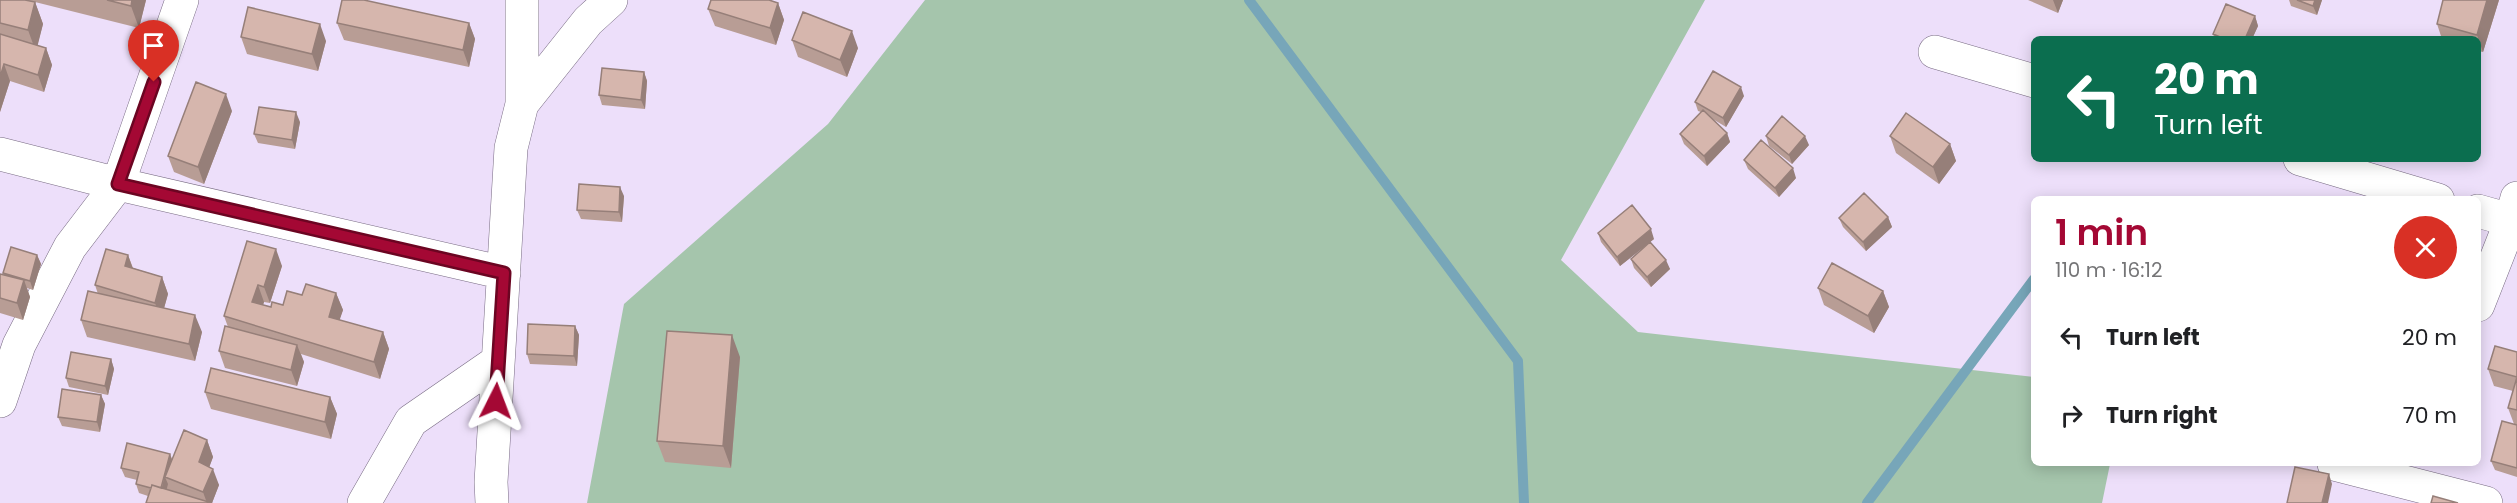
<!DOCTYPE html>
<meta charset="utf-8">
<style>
body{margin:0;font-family:Poppins,sans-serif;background:#f2f2f2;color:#202124;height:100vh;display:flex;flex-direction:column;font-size:22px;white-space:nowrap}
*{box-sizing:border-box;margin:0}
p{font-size:20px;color:#757577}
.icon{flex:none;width:33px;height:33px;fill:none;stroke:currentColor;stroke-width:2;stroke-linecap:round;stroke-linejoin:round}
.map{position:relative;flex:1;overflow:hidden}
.drawer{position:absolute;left:2031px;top:196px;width:450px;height:270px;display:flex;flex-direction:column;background:#fff;border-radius:9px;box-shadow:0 3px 15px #0003}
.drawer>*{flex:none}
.top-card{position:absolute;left:2031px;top:36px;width:450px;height:126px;border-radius:9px;box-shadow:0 3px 15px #0003;background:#0b6e4f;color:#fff;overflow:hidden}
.pin{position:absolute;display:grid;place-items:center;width:51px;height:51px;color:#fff;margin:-62px -26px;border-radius:50% 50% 50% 0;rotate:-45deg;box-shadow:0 0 6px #0007}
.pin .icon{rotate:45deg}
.me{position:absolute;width:66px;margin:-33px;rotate:3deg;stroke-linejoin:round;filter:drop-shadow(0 0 4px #0008)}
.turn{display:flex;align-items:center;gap:21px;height:126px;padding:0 24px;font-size:27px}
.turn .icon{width:78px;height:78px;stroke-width:2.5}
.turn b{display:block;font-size:42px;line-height:51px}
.round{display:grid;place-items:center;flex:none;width:63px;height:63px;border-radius:32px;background:#f2f2f2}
.summary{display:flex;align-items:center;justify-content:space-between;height:102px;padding:0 24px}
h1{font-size:36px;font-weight:600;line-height:45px;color:#a40834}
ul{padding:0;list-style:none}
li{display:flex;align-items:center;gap:18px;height:78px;padding:0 24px}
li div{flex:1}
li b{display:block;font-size:22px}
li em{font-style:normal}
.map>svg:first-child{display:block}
.green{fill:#a5c5ac}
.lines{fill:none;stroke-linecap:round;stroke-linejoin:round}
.stream{stroke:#77a6b9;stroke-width:10}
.minor-casing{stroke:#786b83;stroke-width:34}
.minor{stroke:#fff;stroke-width:33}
.wall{fill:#b89d95}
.shaded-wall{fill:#967f79}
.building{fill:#d6b6ad;stroke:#967f79;stroke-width:1.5}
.route-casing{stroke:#6b0522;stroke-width:15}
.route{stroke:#a40834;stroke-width:10}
</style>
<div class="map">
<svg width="2517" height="503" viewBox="0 0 2517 503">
<rect width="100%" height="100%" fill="#eddffa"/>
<path class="green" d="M925,0H1705L1561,260L1638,332L2034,377V464H2110L2102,503H587L624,304L828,124Z"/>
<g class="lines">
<path class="stream" d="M1249,0L1518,361L1524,503
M1867,503L2034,279"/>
<g class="minor-casing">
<path id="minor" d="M1935,52L2034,81
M522,104L588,21L611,0
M0,154L118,184L182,0
M2300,159L2438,200
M2478,211L2517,222
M2478,305L2511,221L2517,198
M0,401L19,345L70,247L118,184L504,273
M2334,464L2486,503
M364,503L411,421L498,361
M492,503L491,482L511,148L522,104V0"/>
</g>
<use href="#minor" class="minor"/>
</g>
<path class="wall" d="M0,0H146L139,28L31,1L35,2L43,24L37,46L46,48L52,65L44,92L10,81L0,112Z
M2028,0H2063L2058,13Z
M2289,0H2322L2317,15L2291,6Z
M2499,0L2483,52L2478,51V39H2442L2437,24Z
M778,3L784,20L776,45L715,26L708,9Z
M2255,16L2258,26L2252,39H2215L2213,34Z
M337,23H469L475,39L469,67L344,40Z
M241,37L326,41L318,71L247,54Z
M792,40L858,48L847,77L798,57Z
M644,72L647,81L645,109L602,105L599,95Z
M1744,96L1726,127L1711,118L1727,133L1730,142L1707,166L1684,144L1680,134L1701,112L1698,111L1695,102Z
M232,111L204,184L174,172L168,156Z
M300,122L295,149L258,143L254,134Z
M1766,136L1809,145L1792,164L1769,146Z
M1890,136L1950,144L1956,161L1939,184L1896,153Z
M1744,160L1796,178L1779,197L1748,169Z
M624,196L622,222L581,219L577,210Z
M1888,217L1892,227L1866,251L1843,227L1839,218Z
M1598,233L1654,239L1650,242L1670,269L1651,287L1634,268L1631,259L1649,243L1620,266L1601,242Z
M247,241L282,266L270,303L264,302L263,305L271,307L283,305L302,295L336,293L343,310L339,320L383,332L389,349L380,379L301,354L304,362L297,386L225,368L219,351L228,327L224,316Z
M37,255L41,264L33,290L27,288L30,297L23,320L0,313V274L4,275L3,273Z
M128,255L133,268L162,277L168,294L164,308L202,332L195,361L87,337L81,320L98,294L95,285Z
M1818,288L1883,291L1889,307L1874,333L1824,305Z
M575,326L579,335L577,366L530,364L527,354Z
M2517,352V477L2495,470L2491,461L2514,424L2508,408L2513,391L2494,386L2488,369Z
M740,357L731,468L665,462L657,441Z
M111,359L114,369L108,395L69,387L66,378Z
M205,392L330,397L337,414L331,439L211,409Z
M101,395L105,404L100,432L62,426L58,417Z
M207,440L213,457L209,467L219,485L212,503L148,496L139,493L136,484L137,480L125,477L121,468L170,454L172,459Z"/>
<path class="shaded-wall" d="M132,0H146L139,28L131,6Z
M2053,0H2063L2058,13Z
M2315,0H2322L2317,15L2313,6Z
M2487,0H2499L2483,52L2477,35Z
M35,2L43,24L36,52L28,30Z
M778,3L784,20L776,45L770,28Z
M2255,16L2258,26L2252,39H2245Z
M469,23L475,39L469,67L463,50Z
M320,24L326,41L318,71L312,54Z
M852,31L858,48L847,77L840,60Z
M46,48L52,65L44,92L38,75Z
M4,64L10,81L0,112V77Z
M644,72L647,81L645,109L641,100Z
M1741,87L1744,96L1726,127L1723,118Z
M226,94L232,111L204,184L198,167Z
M296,112L300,122L295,149L292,140Z
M1727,133L1730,142L1707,166L1704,156Z
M1805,136L1809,145L1792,164L1789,155Z
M1950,144L1956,161L1939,184L1933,167Z
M1793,168L1796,178L1779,197L1775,188Z
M620,187L624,196L622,222L619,212Z
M1888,217L1892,227L1866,251L1863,242Z
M1651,229L1654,239L1620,266L1617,257Z
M276,249L282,266L270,303L264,287Z
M37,255L41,264L33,290L30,281Z
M128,255L134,272L125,266Z
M1666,260L1670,269L1651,287L1647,277Z
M162,277L168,294L161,319L155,303Z
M24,280L30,297L23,320L17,303Z
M258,285L264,302L258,319L252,302Z
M1883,291L1889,307L1874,333L1868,316Z
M336,293L343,310L335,334L329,317Z
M195,315L202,332L195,361L189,344Z
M575,326L579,335L577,366L574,356Z
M383,332L389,349L380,379L374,362Z
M732,335L740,357L731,468L723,446Z
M297,345L304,362L297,386L291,370Z
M111,359L114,369L108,395L105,386Z
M101,395L105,404L100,432L97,422Z
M330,397L337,414L331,439L325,422Z
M207,440L213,457L205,479L199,462Z
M170,454L173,463L165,477L168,484L164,500L161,491Z
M213,469L219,485L212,503H207L203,492Z
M2329,474L2332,484L2328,503H2322Z"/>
<path class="building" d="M0,0H25L35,2L28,30L0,23Z
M107,0H132L131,6Z
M342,0H364L469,23L463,50L337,23Z
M711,0H769L778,3L770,28L708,9Z
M2297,0H2315L2313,6Z
M2443,0H2487L2477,35L2437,24Z
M2226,4L2255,16L2245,39H2225L2213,34Z
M248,7L320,24L312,54L241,37Z
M803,12L852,31L840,60L792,40Z
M0,34L46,48L38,75L4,64L0,77Z
M602,68L644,72L641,100L599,95Z
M1713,71L1741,87L1723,118L1695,102Z
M196,82L226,94L198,167L168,156Z
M259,107L296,112L292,140L254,134Z
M1703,110L1727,133L1704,156L1680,134Z
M1906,113L1950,144L1933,167L1890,136Z
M1782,116L1805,136L1789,155L1766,136Z
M1761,140L1793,168L1775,188L1744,160Z
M579,184L620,187L619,212L577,210Z
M1864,193L1888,217L1863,242L1839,218Z
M1632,205L1651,229L1617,257L1598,233Z
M247,241L276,249L264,287L258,285L252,302L271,307L272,302L283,305L287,291L302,295L306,284L336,293L329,317L383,332L374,362L224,316Z
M1650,242L1666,260L1647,277L1631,259Z
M11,247L37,255L30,281L3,273Z
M106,249L128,255L125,266L162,277L155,303L95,285Z
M1832,263L1883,291L1868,316L1818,288Z
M0,274L24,280L17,303L0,298Z
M88,291L195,315L189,344L81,320Z
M528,324L575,326L574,356L527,354Z
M225,326L297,345L291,370L219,351Z
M667,331L732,335L723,446L657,441Z
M2495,346L2517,352V410L2508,408L2517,377L2488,369Z
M71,352L111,359L105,386L66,378Z
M211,368L330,397L325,422L205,392Z
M62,389L101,395L97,422L58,417Z
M2502,421L2517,425V468L2491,461Z
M184,430L207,440L199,462L213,469L203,492L165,477Z
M127,443L170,454L161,488L152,485L151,488L136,484L139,472L121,468Z
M2295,467L2329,474L2322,503H2287Z
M152,485L212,503H146Z
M2433,496L2458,503H2431Z"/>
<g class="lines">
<g class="route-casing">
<path id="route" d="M154,82L118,184L504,273L496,401"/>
</g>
<use href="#route" class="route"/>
</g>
</svg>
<div class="pin" style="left:154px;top:82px;background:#d93025"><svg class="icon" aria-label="arrive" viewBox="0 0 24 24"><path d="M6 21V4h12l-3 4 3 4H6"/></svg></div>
<svg class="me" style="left:496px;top:401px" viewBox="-20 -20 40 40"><path d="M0-17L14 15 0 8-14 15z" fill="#a40834" stroke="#fff" stroke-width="4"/></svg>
<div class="top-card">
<div class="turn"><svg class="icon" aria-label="left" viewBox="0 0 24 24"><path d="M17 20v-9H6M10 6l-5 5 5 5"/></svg><div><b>20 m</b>Turn left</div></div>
</div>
<section class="drawer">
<div class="summary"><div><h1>1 min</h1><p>110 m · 16:12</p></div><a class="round" style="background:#d93025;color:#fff"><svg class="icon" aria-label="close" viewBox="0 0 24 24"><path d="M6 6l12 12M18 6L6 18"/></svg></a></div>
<ul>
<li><svg class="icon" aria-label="left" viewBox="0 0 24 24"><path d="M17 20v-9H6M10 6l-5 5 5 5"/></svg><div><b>Turn left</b></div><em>20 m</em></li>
<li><svg class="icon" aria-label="right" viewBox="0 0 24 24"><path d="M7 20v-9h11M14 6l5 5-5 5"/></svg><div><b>Turn right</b></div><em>70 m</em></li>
</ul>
</section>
</div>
